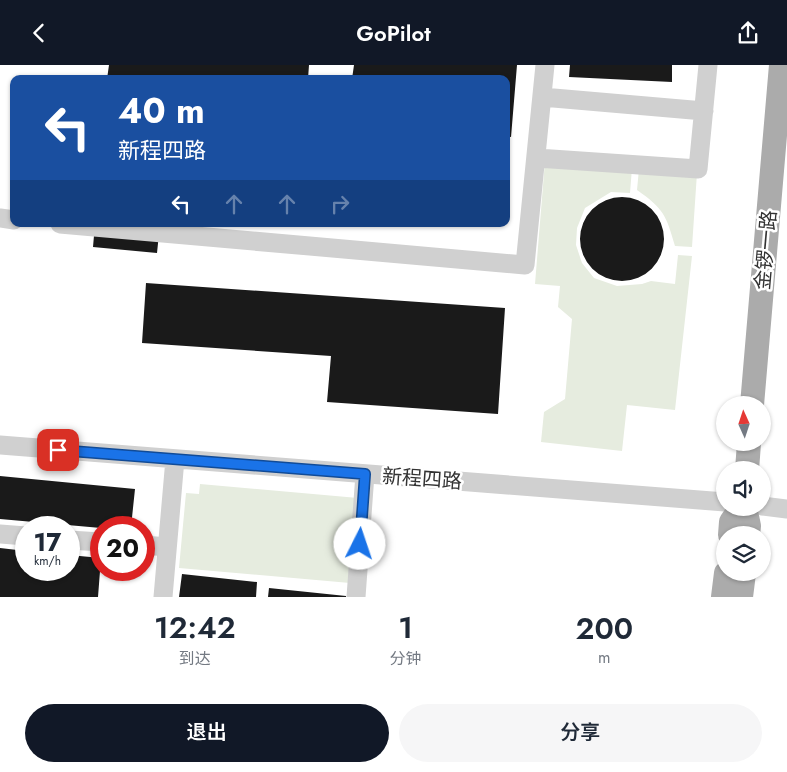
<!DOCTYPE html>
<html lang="zh">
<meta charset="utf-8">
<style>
body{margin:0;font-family:Jost,"Noto Sans SC",sans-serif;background:#f6f6f7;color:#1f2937;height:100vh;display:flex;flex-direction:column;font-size:19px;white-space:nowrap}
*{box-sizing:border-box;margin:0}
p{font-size:16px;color:#747a83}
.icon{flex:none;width:28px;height:28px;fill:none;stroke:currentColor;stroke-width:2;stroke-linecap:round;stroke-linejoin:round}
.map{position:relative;height:532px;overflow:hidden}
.panel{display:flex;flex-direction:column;background:#fff;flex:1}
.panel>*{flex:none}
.hud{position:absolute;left:10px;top:10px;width:500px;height:152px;border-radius:10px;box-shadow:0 1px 4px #0004;background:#1a4fa0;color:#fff;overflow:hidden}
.needle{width:32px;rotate:357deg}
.buttons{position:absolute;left:716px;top:331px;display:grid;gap:10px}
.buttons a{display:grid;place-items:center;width:55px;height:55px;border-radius:50%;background:#fff;box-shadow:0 1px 4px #0004;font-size:25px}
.speed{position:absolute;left:15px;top:451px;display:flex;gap:10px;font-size:25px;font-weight:700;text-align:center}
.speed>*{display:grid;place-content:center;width:65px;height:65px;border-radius:50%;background:#fff;box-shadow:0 1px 4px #0004;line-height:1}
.speed small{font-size:12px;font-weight:400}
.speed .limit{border:8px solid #d22;background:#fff;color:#111}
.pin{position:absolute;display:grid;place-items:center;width:42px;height:42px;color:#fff;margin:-21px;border-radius:10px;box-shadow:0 2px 8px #0006}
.me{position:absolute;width:55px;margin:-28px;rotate:4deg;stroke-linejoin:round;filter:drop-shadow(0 0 4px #0008)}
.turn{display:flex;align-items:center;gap:18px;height:105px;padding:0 25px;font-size:22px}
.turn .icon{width:65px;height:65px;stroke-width:2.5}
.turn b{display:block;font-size:35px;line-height:42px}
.lanes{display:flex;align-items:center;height:48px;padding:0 25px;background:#0003;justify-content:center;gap:25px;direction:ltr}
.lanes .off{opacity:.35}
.eta{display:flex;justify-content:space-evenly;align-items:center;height:85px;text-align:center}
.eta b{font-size:30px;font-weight:600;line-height:35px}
.action{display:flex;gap:10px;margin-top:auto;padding:10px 25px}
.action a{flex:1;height:58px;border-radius:30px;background:#111827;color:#fff;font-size:20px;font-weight:600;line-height:58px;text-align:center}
.action a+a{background:#f6f6f7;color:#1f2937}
header{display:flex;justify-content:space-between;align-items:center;height:65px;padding:0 25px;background:#111827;color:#fff;font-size:22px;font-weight:600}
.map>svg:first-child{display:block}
.green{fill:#e6ecdf}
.building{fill:#1a1a1a}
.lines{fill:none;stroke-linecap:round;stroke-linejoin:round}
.minor{stroke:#d0d0d0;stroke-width:19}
.major{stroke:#ababab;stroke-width:24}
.route-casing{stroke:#114b97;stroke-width:12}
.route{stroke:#1a73e8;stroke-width:9}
.labels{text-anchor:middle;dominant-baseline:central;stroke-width:5;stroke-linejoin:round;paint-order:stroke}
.street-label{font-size:20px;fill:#333;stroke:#fff}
</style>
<header><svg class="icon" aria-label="back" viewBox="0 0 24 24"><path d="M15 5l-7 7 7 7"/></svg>GoPilot<svg class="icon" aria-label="share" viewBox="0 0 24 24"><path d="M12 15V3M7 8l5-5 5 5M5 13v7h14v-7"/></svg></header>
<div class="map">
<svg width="787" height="532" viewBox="0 0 787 532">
<rect width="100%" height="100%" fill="#fff"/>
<path class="green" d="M545,96L632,103L630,128L611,127L585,143L577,163L576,180L582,198L594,213L617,221L642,219L651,216L675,219L678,190L692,191L675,345L627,340L622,386L541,377L544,347L565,334L572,254L558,242L560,221L535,219Z
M639,104L697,108L692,182L675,181C666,150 664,144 637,125Z
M200,419L358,433L350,518L179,503L186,428L199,429Z"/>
<path class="building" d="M109,0H309L308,14H107Z
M354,0H517L511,72L506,71V14H352Z
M570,0H672V17L569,12Z
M580 174a42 42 0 1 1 84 0a42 42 0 1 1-84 0Z
M95,159H160L157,188L93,182Z
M146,218L505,243L498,349L327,337L331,291L142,278Z
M0,411L135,424L131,462L101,463L0,454Z
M0,483L26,486V505H69V490L101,493L98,532H0Z
M182,509L257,517L256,532H179Z
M269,523L346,531V532H268Z"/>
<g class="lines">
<path class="minor" d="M542,32L704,46
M537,93L698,104L708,0
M0,153L14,155
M60,159L525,200L545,0
M0,380L725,437
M762,441L787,444
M0,469L26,471
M69,475L101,477
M144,480L167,482
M163,532L175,394
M356,532L365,409"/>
<path class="major" d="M752,340L781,0
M747,405L749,378
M745,442L749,461L748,470
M730,470L731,457L741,442
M723,532L726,508
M741,532L744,508"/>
</g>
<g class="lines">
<g class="route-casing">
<path id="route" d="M58,385L365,409L360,479"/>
</g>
<use href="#route" class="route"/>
</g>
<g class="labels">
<g class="street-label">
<text transform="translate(766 185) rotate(-85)">金锣一路</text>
<text transform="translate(422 414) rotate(4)">新程四路</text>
</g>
</g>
</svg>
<div class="buttons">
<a><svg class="needle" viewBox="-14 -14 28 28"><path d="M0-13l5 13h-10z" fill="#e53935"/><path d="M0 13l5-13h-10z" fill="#747a83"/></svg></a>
<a><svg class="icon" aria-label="sound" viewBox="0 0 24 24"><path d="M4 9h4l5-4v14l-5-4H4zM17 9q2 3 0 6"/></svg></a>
<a><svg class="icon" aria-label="layers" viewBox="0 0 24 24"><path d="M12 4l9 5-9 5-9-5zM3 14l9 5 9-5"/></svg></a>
</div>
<div class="speed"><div>17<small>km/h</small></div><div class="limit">20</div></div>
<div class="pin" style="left:58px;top:385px;background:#d93025"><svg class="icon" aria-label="arrive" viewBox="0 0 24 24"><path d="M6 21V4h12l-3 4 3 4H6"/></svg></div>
<svg class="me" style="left:360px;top:479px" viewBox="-20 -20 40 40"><circle r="19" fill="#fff"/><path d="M0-13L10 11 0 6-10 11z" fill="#1a73e8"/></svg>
<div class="hud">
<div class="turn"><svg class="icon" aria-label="left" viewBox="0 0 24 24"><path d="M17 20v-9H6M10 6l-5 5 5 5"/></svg><div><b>40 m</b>新程四路</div></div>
<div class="lanes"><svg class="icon" aria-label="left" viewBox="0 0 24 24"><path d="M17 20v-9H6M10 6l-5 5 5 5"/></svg><svg class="icon off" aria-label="ahead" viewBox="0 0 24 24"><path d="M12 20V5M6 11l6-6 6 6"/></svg><svg class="icon off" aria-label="ahead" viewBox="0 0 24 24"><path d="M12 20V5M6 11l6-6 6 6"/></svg><svg class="icon off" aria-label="right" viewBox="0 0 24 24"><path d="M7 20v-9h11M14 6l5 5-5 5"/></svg></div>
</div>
</div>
<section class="panel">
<div class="eta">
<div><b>12:42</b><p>到达</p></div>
<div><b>1</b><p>分钟</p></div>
<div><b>200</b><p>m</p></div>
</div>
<div class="action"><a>退出</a><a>分享</a></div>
</section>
